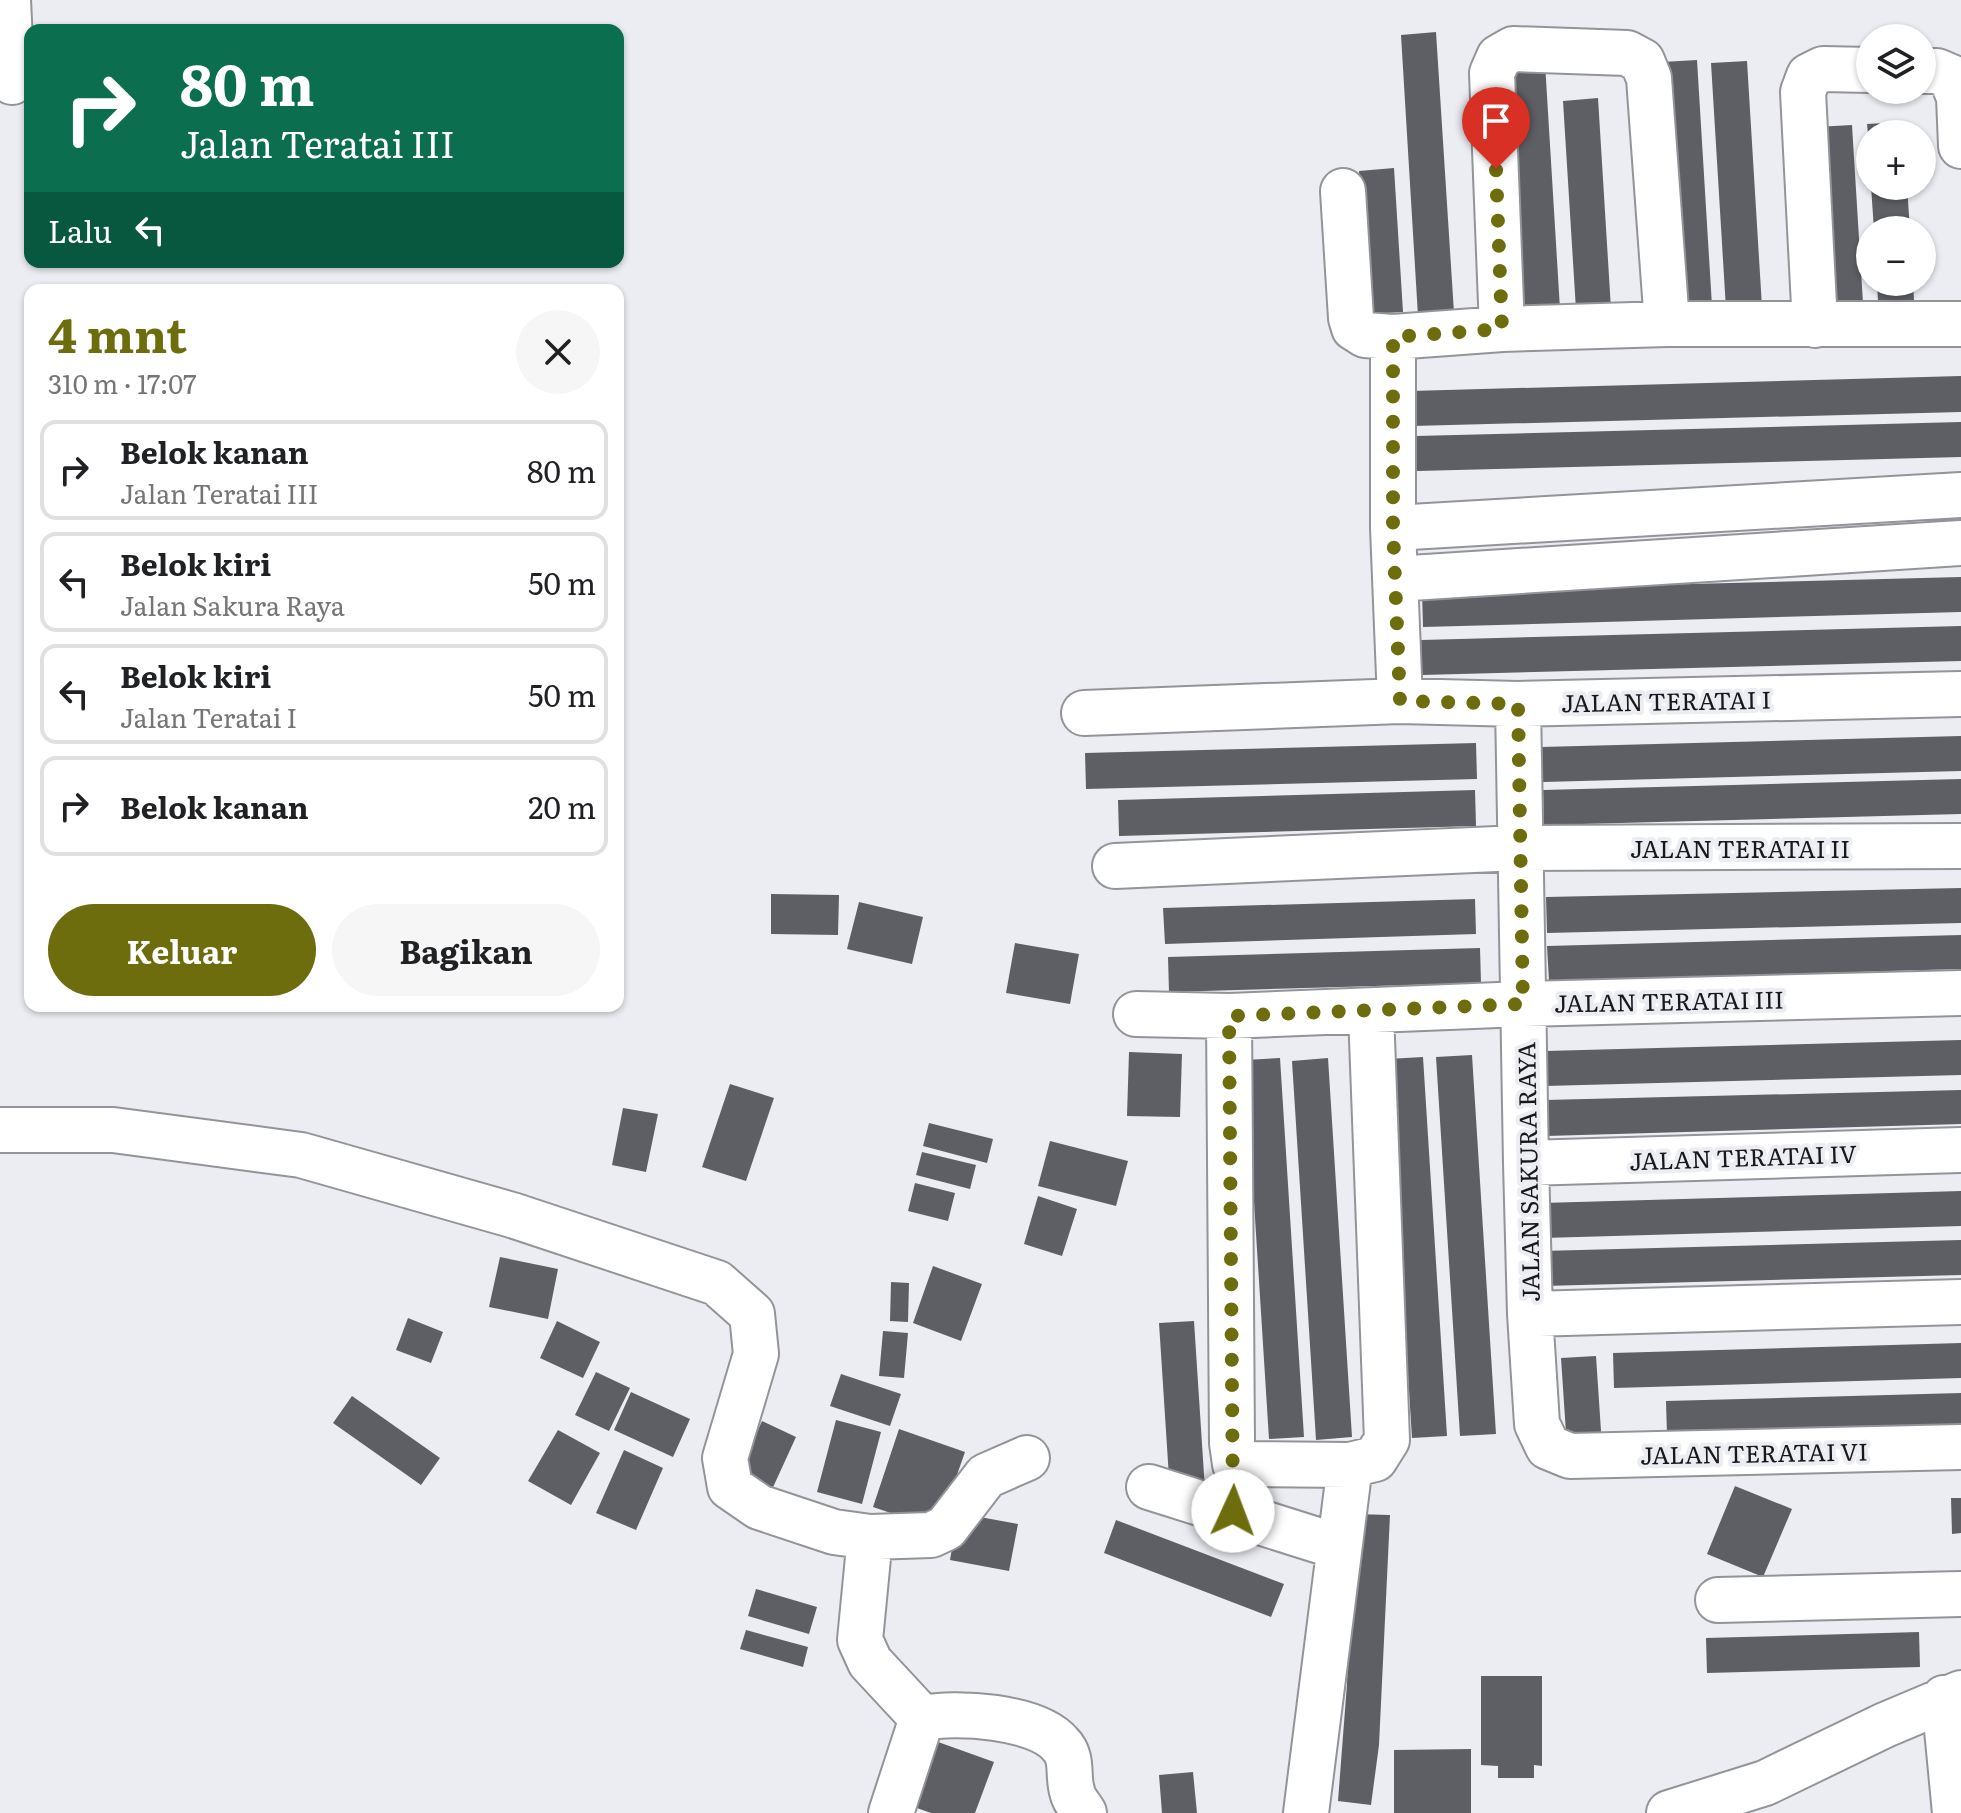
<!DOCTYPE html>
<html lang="id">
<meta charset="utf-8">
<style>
body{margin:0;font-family:Literata,serif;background:#f6f6f6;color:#202124;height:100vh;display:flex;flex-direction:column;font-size:30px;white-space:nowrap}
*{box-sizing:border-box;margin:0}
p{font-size:26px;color:#757577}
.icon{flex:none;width:44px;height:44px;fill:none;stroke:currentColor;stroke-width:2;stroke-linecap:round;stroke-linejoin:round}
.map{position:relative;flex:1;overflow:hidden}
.drawer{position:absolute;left:24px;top:284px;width:600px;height:728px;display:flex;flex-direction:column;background:#fff;border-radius:16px;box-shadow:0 2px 6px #0004}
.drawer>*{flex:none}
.hud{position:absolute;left:24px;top:24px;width:600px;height:244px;border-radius:16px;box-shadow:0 2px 6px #0004;background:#0b6e4f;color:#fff;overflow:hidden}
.controls{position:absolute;left:1856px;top:24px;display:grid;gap:16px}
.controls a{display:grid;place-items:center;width:80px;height:80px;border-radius:50%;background:#fff;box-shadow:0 2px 6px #0004;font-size:40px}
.pin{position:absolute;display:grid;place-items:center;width:68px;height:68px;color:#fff;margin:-82px -34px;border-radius:50% 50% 50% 0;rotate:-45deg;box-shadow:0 0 8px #0007}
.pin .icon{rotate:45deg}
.me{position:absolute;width:88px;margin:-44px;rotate:2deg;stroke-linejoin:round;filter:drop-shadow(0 0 6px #0008)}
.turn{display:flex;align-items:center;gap:28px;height:168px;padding:0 24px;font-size:36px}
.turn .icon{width:104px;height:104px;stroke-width:2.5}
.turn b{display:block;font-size:56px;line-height:68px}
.then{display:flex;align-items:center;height:76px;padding:0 24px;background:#0003;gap:16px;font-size:30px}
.round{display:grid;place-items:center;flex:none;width:84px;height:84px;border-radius:42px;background:#f6f6f6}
.head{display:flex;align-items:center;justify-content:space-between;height:136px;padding:0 24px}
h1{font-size:48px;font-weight:700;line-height:60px;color:#6e6d0e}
.button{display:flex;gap:16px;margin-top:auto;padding:16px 24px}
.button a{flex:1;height:92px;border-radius:48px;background:#6e6d0e;color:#fff;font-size:32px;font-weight:700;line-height:92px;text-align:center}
.button a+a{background:#f6f6f6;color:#202124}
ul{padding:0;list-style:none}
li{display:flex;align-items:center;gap:24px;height:100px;margin:0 16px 12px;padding:0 8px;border:4px solid #e0e0e0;border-radius:16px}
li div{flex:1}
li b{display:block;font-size:30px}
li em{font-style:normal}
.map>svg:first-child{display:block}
.building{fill:#5d5f64}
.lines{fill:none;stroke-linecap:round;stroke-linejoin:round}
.minor-casing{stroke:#929499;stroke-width:48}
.minor{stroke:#fff;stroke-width:44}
.route{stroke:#6e6d0e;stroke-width:14;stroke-dasharray:0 25.2}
.labels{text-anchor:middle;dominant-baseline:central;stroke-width:8;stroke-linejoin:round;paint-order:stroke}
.street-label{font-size:24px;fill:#18181a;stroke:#ebedf2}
</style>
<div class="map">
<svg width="1961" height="1813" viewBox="0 0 1961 1813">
<rect width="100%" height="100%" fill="#ebedf2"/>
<path class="building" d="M1436,32L1454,313L1418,316L1401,35Z
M1697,60L1712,306L1677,309L1662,62Z
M1747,61L1762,307L1726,309L1711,63Z
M1545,63L1560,309L1525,312L1510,65Z
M1598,98L1611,309L1576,310L1563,101Z
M1903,122L1904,134H1868L1867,124Z
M1852,125L1863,303L1828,305L1816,127Z
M1394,168L1403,312L1367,314L1359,171Z
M1871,186H1907L1910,230H1874Z
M1877,282H1913L1914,300L1878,302Z
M1961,376V412L1412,426L1411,391Z
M1961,422V457L1417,471L1416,436Z
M1961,577V612L1423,627L1422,591Z
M1961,626V661L1422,675L1421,640Z
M1961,736V771L1543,782L1541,747Z
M1476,743L1477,779L1086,789L1085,753Z
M1961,779V814L1544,825L1543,790Z
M1475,790L1476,826L1119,836L1118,800Z
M1961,888V923L1547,933L1546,897Z
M771,894L839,895L838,935L771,934Z
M1475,899L1476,934L1165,944L1163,908Z
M859,902L923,917L912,964L847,949Z
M1961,935V969L1549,981L1547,946Z
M1015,943L1079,954L1070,1004L1006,993Z
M1480,948L1481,983L1169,992L1168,957Z
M1961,1040V1075L1545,1086V1051Z
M1129,1052L1182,1054L1180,1117L1127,1116Z
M1472,1055L1496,1434L1460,1436L1436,1057Z
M1423,1057L1447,1436L1412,1438L1388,1059Z
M1280,1058L1304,1437L1269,1439L1245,1060Z
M1328,1058L1352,1437L1316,1440L1292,1061Z
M730,1084L774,1098L746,1181L702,1167Z
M1961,1090V1124L1546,1136L1545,1100Z
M623,1108L658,1114L646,1172L612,1165Z
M929,1123L993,1139L987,1163L923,1146Z
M1050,1141L1128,1161L1116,1206L1038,1186Z
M922,1152L976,1165L970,1189L916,1175Z
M915,1183L955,1193L948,1221L908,1211Z
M1961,1191V1226L1543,1238L1542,1203Z
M1038,1196L1077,1209L1062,1256L1024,1244Z
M1961,1240V1275L1543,1286L1542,1251Z
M500,1257L558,1269L548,1319L489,1307Z
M933,1266L982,1284L961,1341L913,1323Z
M891,1282L909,1283L908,1322L890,1321Z
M408,1318L443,1332L431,1363L396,1350Z
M557,1321L600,1342L583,1378L540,1358Z
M1194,1321L1205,1490L1170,1493L1159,1323Z
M883,1331L908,1333L904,1378L879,1376Z
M1961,1343V1378L1614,1388L1613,1353Z
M1596,1356L1602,1446L1567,1448L1561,1358Z
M596,1372L630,1388L609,1431L575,1415Z
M841,1374L901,1394L890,1426L830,1406Z
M631,1392L690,1419L673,1457L614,1430Z
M1961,1393V1428L1667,1436L1666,1401Z
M352,1396L440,1458L421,1485L333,1423Z
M836,1420L881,1432L862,1504L817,1492Z
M762,1421L796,1437L769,1496L735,1481Z
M899,1429L965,1452L938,1529L873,1507Z
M558,1430L600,1453L571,1505L528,1481Z
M624,1450L663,1468L636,1530L596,1513Z
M1735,1486L1792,1509L1763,1577L1707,1554Z
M1951,1498H1961V1533L1952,1534Z
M958,1513L1018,1524L1009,1571L950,1560Z
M1354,1514L1390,1515L1379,1745L1371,1805L1338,1801L1347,1684Z
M1116,1520L1284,1584L1271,1617L1104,1553Z
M756,1589L817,1607L809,1634L748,1616Z
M746,1630L808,1647L803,1667L740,1649Z
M1919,1632L1920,1667L1707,1673L1706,1638Z
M1481,1676H1542V1766L1534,1765V1778H1498V1766L1481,1765Z
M927,1738L994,1762L975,1813H931L903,1803Z
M1471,1749V1813H1394V1750Z
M1193,1772L1197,1813H1162L1159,1775Z"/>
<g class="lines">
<g class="minor-casing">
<path id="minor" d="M8,0L12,82
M1922,71H1937L1951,77L1959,97L1961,146
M1343,191L1351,318L1354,328L1365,335L1393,337L1502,329L1667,324H1961
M1815,325L1803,92L1809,76L1823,69L1870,70
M1502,329L1492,73L1499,57L1513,49L1627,53L1642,61L1649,78L1667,324
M1393,337V528L1400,701
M1393,528L1961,495
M1395,579L1961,543
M1518,704L1526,1163L1530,1314L1537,1424L1548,1447L1570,1456L1961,1447
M1084,713L1400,701L1518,704L1961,694
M1115,866L1519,848L1961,846
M1136,1014L1229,1016L1523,1004L1961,993
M1229,1016L1232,1443L1235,1464L1350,1465L1375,1459L1387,1440L1371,1012
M0,1130H113L301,1155L512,1215L717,1283L752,1314L756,1354L725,1458L730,1487L759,1507L834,1532L870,1537L931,1535L946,1528L986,1476L1027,1458
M1526,1163L1961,1150
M1530,1314L1961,1302
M1149,1487L1339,1547
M870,1537L860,1640L870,1662L922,1718C956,1711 1036,1716 1060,1744C1074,1758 1067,1775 1072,1791C1073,1799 1080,1806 1084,1813
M1718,1600L1961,1594
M1944,1698L1955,1813
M891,1813L922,1718
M1306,1813L1350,1465
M1669,1813L1765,1783L1885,1725L1961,1693"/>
</g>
<use href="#minor" class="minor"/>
</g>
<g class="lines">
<path class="route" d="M1233,1511L1229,1016L1523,1004L1518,704L1400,701L1393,528V337L1502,329L1496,169"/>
</g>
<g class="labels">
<g class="street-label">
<text transform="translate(1666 700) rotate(-1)">JALAN TERATAI I</text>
<text x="1740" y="847">JALAN TERATAI II</text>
<text transform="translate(1669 1000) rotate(-1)">JALAN TERATAI III</text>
<text transform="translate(1743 1156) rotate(-2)">JALAN TERATAI IV</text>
<text transform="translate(1527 1172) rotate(-91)">JALAN SAKURA RAYA</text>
<text transform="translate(1754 1452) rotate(-1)">JALAN TERATAI VI</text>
</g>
</g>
</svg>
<div class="controls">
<a><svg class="icon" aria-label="layers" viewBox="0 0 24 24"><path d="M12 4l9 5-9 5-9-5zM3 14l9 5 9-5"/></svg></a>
<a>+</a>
<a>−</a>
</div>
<div class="pin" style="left:1496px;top:169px;background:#d93025"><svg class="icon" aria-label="arrive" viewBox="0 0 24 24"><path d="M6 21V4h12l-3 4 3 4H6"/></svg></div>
<svg class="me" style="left:1233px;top:1511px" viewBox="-20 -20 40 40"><circle r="19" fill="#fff"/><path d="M0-13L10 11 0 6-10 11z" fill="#6e6d0e"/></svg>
<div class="hud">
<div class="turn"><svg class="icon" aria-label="right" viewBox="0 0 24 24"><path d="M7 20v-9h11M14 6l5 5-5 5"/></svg><div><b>80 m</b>Jalan Teratai III</div></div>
<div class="then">Lalu<svg class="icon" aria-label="left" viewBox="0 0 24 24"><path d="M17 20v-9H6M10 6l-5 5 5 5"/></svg></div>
</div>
<section class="drawer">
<div class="head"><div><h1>4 mnt</h1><p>310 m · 17:07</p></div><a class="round"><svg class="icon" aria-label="close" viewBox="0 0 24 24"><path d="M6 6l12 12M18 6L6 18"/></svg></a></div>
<ul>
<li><svg class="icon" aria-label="right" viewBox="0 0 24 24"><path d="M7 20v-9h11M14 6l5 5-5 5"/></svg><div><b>Belok kanan</b><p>Jalan Teratai III</p></div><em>80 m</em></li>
<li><svg class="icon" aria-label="left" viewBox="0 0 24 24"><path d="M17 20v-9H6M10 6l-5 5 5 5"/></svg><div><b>Belok kiri</b><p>Jalan Sakura Raya</p></div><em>50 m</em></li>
<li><svg class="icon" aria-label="left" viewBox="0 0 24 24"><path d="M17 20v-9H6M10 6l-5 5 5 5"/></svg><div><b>Belok kiri</b><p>Jalan Teratai I</p></div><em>50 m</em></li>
<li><svg class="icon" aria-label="right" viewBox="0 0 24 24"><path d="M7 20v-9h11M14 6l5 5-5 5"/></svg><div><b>Belok kanan</b></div><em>20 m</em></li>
</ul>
<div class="button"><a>Keluar</a><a>Bagikan</a></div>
</section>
</div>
